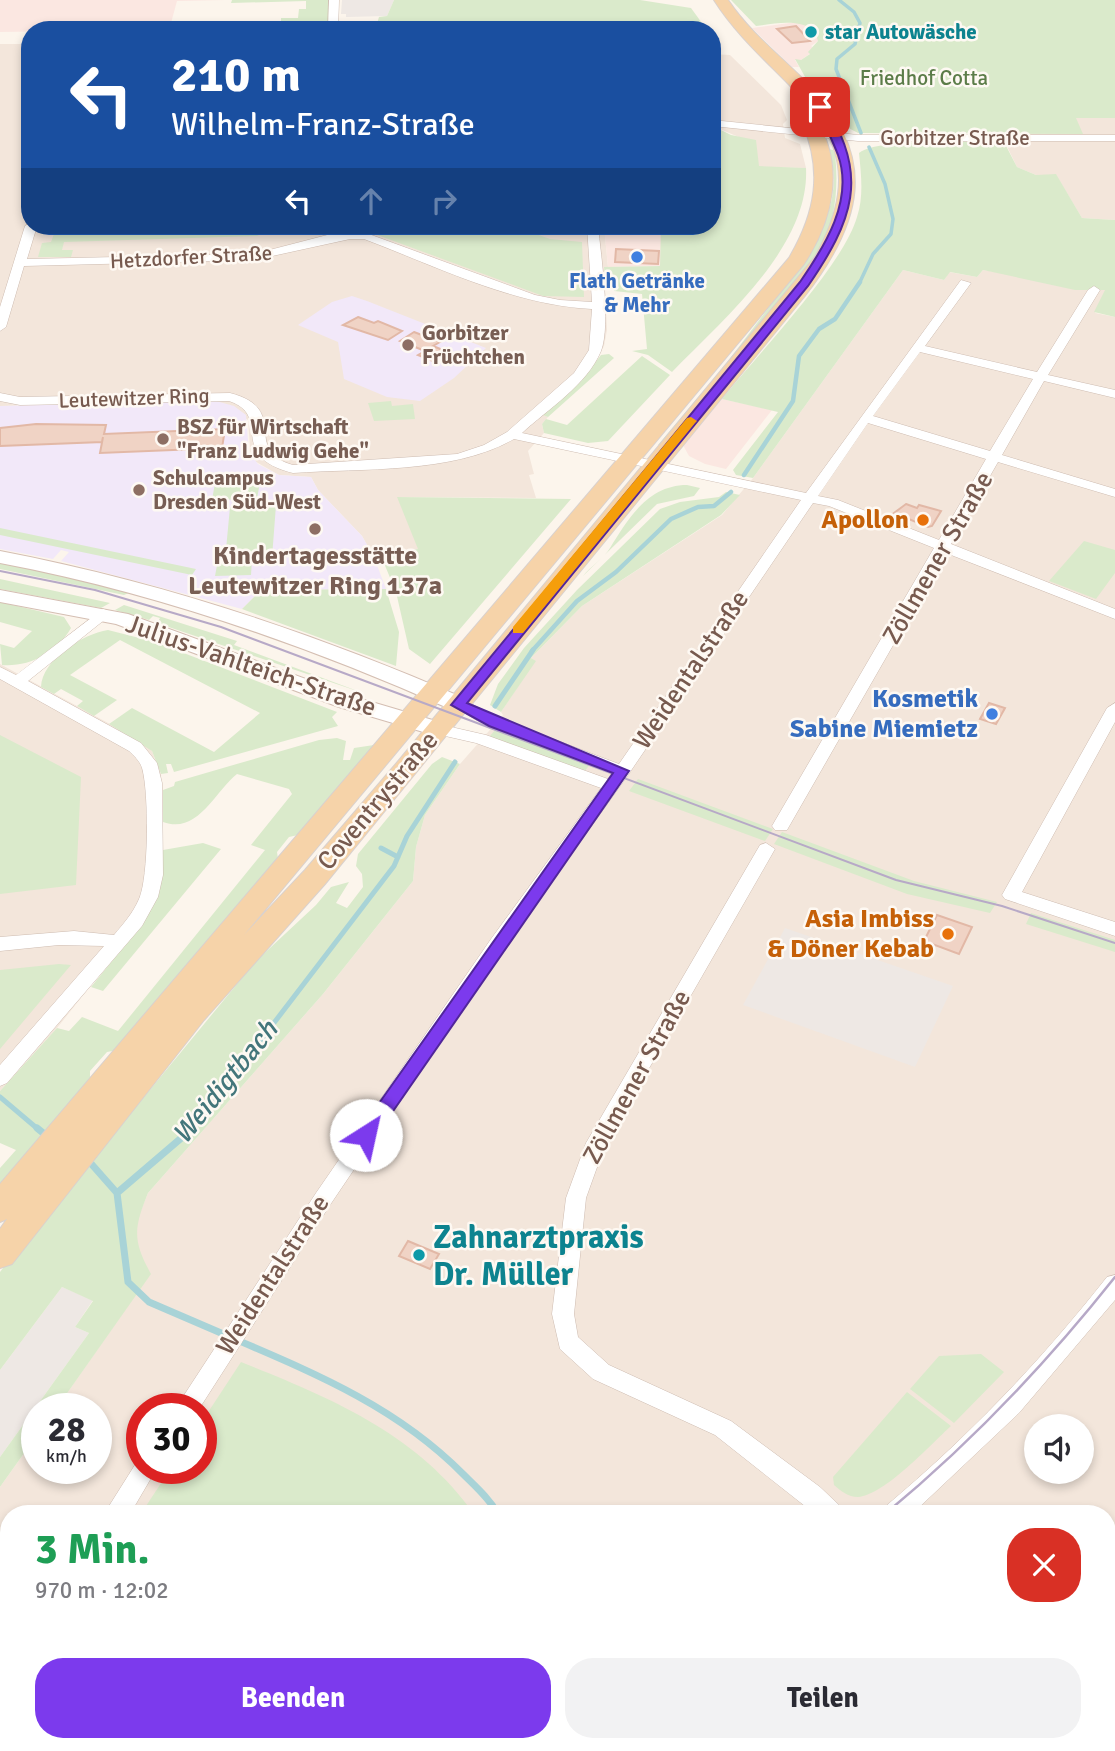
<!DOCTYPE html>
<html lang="de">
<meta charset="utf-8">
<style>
body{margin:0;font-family:Signika,sans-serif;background:#f2f2f3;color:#2b2b33;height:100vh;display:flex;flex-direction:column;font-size:26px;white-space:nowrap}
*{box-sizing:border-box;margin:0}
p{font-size:23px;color:#7c7c81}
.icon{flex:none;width:38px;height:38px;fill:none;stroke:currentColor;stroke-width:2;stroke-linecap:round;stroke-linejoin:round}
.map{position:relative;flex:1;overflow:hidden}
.side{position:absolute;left:0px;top:1505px;width:1116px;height:247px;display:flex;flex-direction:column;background:#fff;border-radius:28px 28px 0 0;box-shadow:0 4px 10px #0003}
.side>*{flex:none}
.guide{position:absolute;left:21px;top:21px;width:700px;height:214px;border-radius:28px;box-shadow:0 4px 10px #0003;background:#1a4fa0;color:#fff;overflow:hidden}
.controls{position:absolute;left:1024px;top:1414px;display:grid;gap:14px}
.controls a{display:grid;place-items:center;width:70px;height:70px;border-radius:50%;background:#fff;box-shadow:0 4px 10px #0003;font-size:35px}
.speed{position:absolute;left:21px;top:1393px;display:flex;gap:14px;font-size:35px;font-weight:700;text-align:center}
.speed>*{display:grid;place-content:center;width:91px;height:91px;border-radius:50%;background:#fff;box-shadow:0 4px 10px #0003;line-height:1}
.speed small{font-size:18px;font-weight:400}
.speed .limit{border:10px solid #d22;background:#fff;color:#111}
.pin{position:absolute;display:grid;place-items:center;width:60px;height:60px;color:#fff;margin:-30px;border-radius:14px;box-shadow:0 4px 10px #0006}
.me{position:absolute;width:77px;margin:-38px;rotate:35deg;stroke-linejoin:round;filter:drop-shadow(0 0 5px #0008)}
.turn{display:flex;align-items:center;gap:24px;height:147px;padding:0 35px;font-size:32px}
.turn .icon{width:91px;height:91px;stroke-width:2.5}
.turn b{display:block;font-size:49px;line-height:60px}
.lanes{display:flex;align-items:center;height:66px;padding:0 35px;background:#0003;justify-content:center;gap:35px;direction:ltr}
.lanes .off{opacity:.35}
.round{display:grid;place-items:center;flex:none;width:74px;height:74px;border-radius:28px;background:#f2f2f3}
.headline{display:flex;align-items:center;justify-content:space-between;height:119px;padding:0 35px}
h1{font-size:42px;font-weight:700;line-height:52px;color:#1e9e55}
.button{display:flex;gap:14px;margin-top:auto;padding:14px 35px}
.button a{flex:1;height:80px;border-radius:28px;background:#7c3aed;color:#fff;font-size:28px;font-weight:700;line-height:80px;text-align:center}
.button a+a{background:#f2f2f3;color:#2b2b33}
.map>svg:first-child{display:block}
.residential{fill:#f3e6db;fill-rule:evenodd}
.commercial{fill:#fbe7e1}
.industrial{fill:#eee8e4}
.education{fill:#f2e8f9}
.green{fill:#daeacb}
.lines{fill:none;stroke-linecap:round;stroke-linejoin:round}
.stream-far3{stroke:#a8d3d7;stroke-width:3.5}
.stream-far2{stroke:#a8d3d7;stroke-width:4.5}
.stream-far1{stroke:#a8d3d7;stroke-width:5}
.stream{stroke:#a8d3d7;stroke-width:7}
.building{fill:#f0d3c5;stroke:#e2b8a6;stroke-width:2}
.minor-casing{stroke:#cebcb1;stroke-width:1}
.secondary-casing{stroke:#d4beb2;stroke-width:2}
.primary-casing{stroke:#d9d1ce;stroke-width:2}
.minor{fill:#fff;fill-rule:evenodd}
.secondary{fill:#fff;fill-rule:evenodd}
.primary{fill:#f6d3a9;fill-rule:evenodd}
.tram-far1{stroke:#b7a9c7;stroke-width:2}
.tram{stroke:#b7a9c7;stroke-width:2.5}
.route{fill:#7c3aed;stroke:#51269a;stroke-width:2}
.slow{fill:#f59e0b}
.culture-dot{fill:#0f9aa8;stroke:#fef9f3;stroke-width:2.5}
.shop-dot{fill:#3f7fe0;stroke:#fef9f3;stroke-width:2.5}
.education-dot{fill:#8d6e63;stroke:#fef9f3;stroke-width:2.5}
.food-dot{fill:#e8710a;stroke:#fef9f3;stroke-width:2.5}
.labels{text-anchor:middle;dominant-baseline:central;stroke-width:5;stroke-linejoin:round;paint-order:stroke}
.far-culture-label{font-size:21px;font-weight:bold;fill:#0d838f;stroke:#fef9f3;text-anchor:start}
.far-park-label{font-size:21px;fill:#5b7c48;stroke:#fef9f3}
.far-street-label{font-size:21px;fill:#775a4f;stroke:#fef9f3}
.far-shop-label{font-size:21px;font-weight:bold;fill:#366cbe;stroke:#fef9f3}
.far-education-label{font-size:21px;font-weight:bold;fill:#785e54;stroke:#fef9f3;text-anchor:start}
.food-label{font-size:26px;font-weight:bold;fill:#c56008;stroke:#fef9f3;text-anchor:end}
.education-label{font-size:26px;font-weight:bold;fill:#785e54;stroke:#fef9f3}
.street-label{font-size:26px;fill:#775a4f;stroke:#fef9f3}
.shop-label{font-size:26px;font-weight:bold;fill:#366cbe;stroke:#fef9f3;text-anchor:end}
.water-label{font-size:28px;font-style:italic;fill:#43767b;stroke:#fef9f3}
.near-culture-label{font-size:32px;font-weight:bold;fill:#0d838f;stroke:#fef9f3;text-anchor:start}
</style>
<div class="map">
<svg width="1115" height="1751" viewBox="0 0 1115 1751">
<rect width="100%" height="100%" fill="#fcf5ec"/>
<path class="residential" d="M542,22L617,25L616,30H540Z
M0,44H30V226H604L608,267L604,268L607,330L604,346L590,371L544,415L548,417L542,424L544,433L528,451L534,474L529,475L536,498L398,497L419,549L374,557L362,536L318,490L311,477L279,475L251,459L248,420L216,401L0,406Z
M712,54L730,55L781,105L787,120L783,124L785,138L800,144L806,168L759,167L741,138L720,129L721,163L712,162Z
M1075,118H1115V220L1082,218L1056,175H1036L1017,167L1001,134L1009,131L1082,134Z
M903,270L944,280L949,272L977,277L983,270L1106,290L1095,313L1115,317V1751H0V1487L37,1435V1468H96V1409H56L150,1274L138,1252L135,1225L148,1193L323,994L413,881L416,847L425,815L460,764L503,715L501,712L535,661L531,658L582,606L722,515L753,478ZM142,1409H201V1468H142ZM1036,1426H1082V1472H1036ZM9,1514H1108V1743H9Z
M0,664L141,741L152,751L161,774L163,853L159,894L148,914L57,1028L0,1091Z"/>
<path class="commercial" d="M0,0H226L177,1L171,23L173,25L148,30L0,32Z
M797,22L811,27L820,35L818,41L811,46L814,48L811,53L801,60H795L799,67H792L752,28Z
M604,226H661V266L608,267Z
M722,399L772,410L726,469L705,464L689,456L683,445Z
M353,1743H475L468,1751H352Z"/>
<path class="industrial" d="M342,0H394L387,16L346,17V14H341Z
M785,928L953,986L915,1067L743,1005Z
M62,1287L93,1300L75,1327L89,1333L0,1457V1370Z"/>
<path class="education" d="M352,296L367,301L486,348L454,378L420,401L387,397L344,379L338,342L298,325L332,302Z
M216,401L234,406L246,415L249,452L258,464L279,475L311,477L318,490L362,536L374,557L386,589L261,590L242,609L61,561L69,552L61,550L53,559L0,549V406Z
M9,1721V1743H197L196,1751H0V1735Z"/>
<path class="green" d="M232,0H331L329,27L317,29L281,22V18H298L299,9H306V1L231,3Z
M394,0H640L691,8L707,30H616L617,25L542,22L540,30H375L379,17L387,16Z
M731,0H1115V118H1076L1083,134L858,133L837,122L813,91L795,59L801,60L810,54L808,52L818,41L816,35L819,34C801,18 779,23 756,26Z
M719,129L731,135L756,140L759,166L806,168C810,247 723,319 672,372L648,355L632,351L647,349L642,294L614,291L612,274L610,279H605L604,267L660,266L661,226H712V162H721Z
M1004,142L1017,167L1036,175L1056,174L1082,218L1115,220V317L1094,312L1105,290H1075L983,270L977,277L950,272L944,280L903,270L753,478L736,475L733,470L778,412L722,399C757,355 843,266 857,217C864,196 861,174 859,153C877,138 972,142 1004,142Z
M828,149L833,150L835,154C839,188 835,222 820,252L663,446L658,445L722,369L811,252C828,221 842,184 828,149Z
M46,226H278L257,236L64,242L62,250H73L71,257H38L42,243L51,242L54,234H44Z
M353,226H513L550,239L582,242L584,297L543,296Z
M609,354L614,358L548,417L543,415L580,382L601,355Z
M642,356L670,375L608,441L588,443L544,433L542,424L546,419L567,425Z
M391,401L392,406L413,404L415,419L374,421L368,403Z
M260,482L257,499L212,500L215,483Z
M687,485L700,488L694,496L657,504L583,576C591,566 604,558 610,548C628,519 648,485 687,485Z
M726,492L740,495L721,515L582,606L531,658L536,661L501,712L490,705L498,684L524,648L577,590L660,509L680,502L719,497Z
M397,497L571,499L430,664L409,649L396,592L381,556L418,549Z
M276,505L272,558L252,559L251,575L215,576L218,560H225L230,507Z
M0,528L196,569L192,575L0,535Z
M1084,541L1115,550V573L1096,599L1049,581Z
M0,562L131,592L124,595L0,569Z
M0,579L110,603L101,608L0,589Z
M386,589L399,632L396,666L242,609L261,590Z
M0,602L64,617L71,628C57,653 30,667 2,665L0,644L14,648L32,631L0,622Z
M124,605L237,641L234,645L363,693L157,623L160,618L153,616L149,620L115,610Z
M108,630L155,642L337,712L332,717L338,726L174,772L171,764H166L168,773L161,774L152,751L109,724L132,708L214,752L260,713L120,640L70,675L117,700L94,716L77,706L83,701L61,689L54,694L41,687C42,660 82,634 108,630Z
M496,729L592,762L584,772L489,737Z
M0,735L81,777L76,885L0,894Z
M337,738L346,741L343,760H350L354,748L374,745L298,835L289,837L277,852L278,859L118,1050L107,1052L90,1071V1082L0,1187V1168L16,1150L0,1143V1091L57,1028L69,1031L82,1017L118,1031L265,850L251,845L292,794L289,789L237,774C215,791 198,835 163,822V790L174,786L175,782L319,740Z
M442,757L460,764L425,815L416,847L413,881L323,994L148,1193C134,1228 132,1240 151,1274L56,1409H37V1435L0,1487V1457L89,1333L75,1327L93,1301L62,1287L0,1370V1272L74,1175L102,1148L256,961L316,905L331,887L349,882L336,903L347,908L363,887L362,874L356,866L358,854L432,764Z
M638,779L773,829L765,841L629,791Z
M782,832L914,881L997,902L990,913L907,894L774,844Z
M203,843L221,849L103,991L91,987L129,940L159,894L163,850Z
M1031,913L1115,940V952L1026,924Z
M59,964L71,965L0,1049V970Z
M981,1354L1004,1372L954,1423L910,1389L939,1356Z
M241,1362C329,1397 418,1434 474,1514H164L146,1506L171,1468H201V1423Z
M907,1392L951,1426C931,1444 885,1495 858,1497C848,1497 841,1491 834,1485L833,1477Z
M1115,1525V1751H879L886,1743H1108V1533Z
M652,1743H765L773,1751H656Z"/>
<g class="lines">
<path class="stream-far3" d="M839,0L854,12L860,23L855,44L837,59L836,69L861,133
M859,284L873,254L891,234L893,219L885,184L869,147"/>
<path class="stream-far2" d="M744,475L793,401L799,356L819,329L835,319L860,282
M532,651L577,601L616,572L671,519L698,507L714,506L731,492"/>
<path class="stream-far1" d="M495,706L533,650
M381,848L398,857
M0,1097L39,1130
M192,1130L394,866L407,836L455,762"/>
<path class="stream" d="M37,1128L48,1137
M193,1128L117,1193L128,1282L149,1302L228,1336
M87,1159L117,1193
M237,1340C319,1375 399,1409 463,1474C475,1486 489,1498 498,1514
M620,1743L624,1751"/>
</g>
<path class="building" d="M796,26L810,41L792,43L777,29Z
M616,249L659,251L658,264L615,262Z
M358,317L374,323L378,321L402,331L388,340L343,325Z
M414,332L440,342L433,346L450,353L435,362L418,355L425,351L400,341Z
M36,424L106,425L104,434L225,429L222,448L100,453L103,437L102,442L0,446V428Z
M906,504L917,508L919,505L941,511L932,526L928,527L894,513Z
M989,703L1005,708L996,724L980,719Z
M937,915L972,927L959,954L924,941Z
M408,1241L439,1254L430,1269L399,1256Z"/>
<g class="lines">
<g class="minor-casing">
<path id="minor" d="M329,0H339L338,30H328Z
M274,22L308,30H153L158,27Z
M712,120L858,135H1115V141H858L712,126Z
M30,223V226H37L27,259L254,254L335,233H366L535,295L560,300L592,302L587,226H598C601,255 611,325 601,351C587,385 548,409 522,433L806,493L961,280L971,283L925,346L1037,372L1088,290L1094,286L1100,290L1048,375L1115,390V398L1044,381L1002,455L1115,489V497L998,462L951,544L1115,609V619L946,553L787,830H775L772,826L934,548L829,506L813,503L628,775L503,949L330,1205L199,1409H175L316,1193L491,939L601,788L476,743L432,733L430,729L432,725L438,724L486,735L608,779L612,773L488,727L450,704L452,700H464L500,719L619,764L801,500L514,439C453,474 363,468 293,473C225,456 274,416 229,401L20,405L0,401V393L20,397L230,393C292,409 240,450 293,465L457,454L484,445L507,432L574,373L589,350L592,309C513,305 438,267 364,239H350L254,260L24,266L6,327L0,331V307L25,226ZM920,352L1033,379L990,451L873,416ZM868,423L986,459L939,540L838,500L818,496Z
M103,609L108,611L110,614L108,617L28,681L141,743L157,763L162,783L163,875L158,897L142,926L7,1083L0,1086V1065L104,946L59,945L0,951V937L74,931L114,935C124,923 133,913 139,899C149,877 149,791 142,768C140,761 134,756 129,751L0,679V667L16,675Z
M1115,703V722L1022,892L1115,922V936L1005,899L1002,895L1107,708Z
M766,843L775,849L605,1145L586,1198L574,1314L578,1337L609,1365L731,1421L820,1487L840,1506L844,1514H815L715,1435L593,1379L560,1349L552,1314L566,1198L586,1143L760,845Z
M1115,1275V1300L1019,1413L912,1514H882L886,1506C968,1437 1041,1361 1107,1277Z
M142,1459V1468H157L130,1514H104L138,1460Z
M9,1667V1703L0,1707V1671Z
M508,1743H540L537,1751H505Z"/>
</g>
<g class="secondary-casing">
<path id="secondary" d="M0,551C162,582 315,633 466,699L469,704L466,709H450C304,644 157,593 0,563Z
M0,590L128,614L355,697L446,724L449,729L446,734H430L339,707L116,624L0,602Z"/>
</g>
<g class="primary-casing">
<path id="primary" d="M714,0H728C751,34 781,56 809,85C879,158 862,223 804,297L325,884L204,1020L12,1264L0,1268V1229L7,1219L0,1222V1184L789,258C816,212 823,171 802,122L810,117L816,119C845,166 833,220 804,264L244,935L305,870L395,765L815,257C889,124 774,94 714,0Z"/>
</g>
<use href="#minor" class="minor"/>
<use href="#secondary" class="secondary"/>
<use href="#primary" class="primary"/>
<path class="tram-far1" d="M0,571L95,590L221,627L896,880L1002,906L1115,943"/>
<path class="tram" d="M885,1514C971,1443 1046,1364 1115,1277
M510,1751L519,1743
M526,1751L535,1743"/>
</g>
<path class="route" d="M817,105H824C871,175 852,222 808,286L467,703L629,771L373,1140H360L357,1135L360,1130L613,773L489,726L451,705L800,282C825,246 854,200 838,155C834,144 818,110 817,105Z"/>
<path class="slow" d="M691,417L697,421L695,423L523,633H513V627L687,418Z"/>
<g class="culture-dot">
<circle cx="811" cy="32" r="7"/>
<circle cx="419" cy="1255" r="7"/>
</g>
<g class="shop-dot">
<circle cx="637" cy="257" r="7"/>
<circle cx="992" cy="714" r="7"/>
</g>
<g class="education-dot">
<circle cx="408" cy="345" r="7"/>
<circle cx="163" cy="439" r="7"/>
<circle cx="139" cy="490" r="7"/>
<circle cx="315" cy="529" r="7"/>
</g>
<g class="food-dot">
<circle cx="923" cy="520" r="7"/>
<circle cx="948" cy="934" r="7"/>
</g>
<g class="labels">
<g class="far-culture-label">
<text x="825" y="32">star Autowäsche</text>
</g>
<g class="far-park-label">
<text x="924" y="78">Friedhof Cotta</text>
</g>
<g class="far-street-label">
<text x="955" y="138">Gorbitzer Straße</text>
<text transform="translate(191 257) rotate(-3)">Hetzdorfer Straße</text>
<text transform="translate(134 398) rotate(-2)">Leutewitzer Ring</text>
</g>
<g class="far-shop-label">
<text x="637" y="281">Flath Getränke<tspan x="637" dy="24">&amp; Mehr</tspan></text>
</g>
<g class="far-education-label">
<text x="422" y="333">Gorbitzer<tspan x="422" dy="24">Früchtchen</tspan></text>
<text x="177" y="427">BSZ für Wirtschaft<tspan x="177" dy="24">"Franz Ludwig Gehe"</tspan></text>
<text x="153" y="478">Schulcampus<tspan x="153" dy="24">Dresden Süd-West</tspan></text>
</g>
<g class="food-label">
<text x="909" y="520">Apollon</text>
<text x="934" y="919">Asia Imbiss<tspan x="934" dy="30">&amp; Döner Kebab</tspan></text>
</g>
<g class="education-label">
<text x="315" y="556">Kindertagesstätte<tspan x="315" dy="30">Leutewitzer Ring 137a</tspan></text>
</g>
<g class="street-label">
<text transform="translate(938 558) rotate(-60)">Zöllmener Straße</text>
<text transform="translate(251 666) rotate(19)">Julius-Vahlteich-Straße</text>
<text transform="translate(691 670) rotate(-56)">Weidentalstraße</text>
<text transform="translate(378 801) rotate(-50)">Coventrystraße</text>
<text transform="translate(637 1077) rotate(-61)">Zöllmener Straße</text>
<text transform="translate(273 1275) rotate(-57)">Weidentalstraße</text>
</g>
<g class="shop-label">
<text x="978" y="699">Kosmetik<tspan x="978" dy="30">Sabine Miemietz</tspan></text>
</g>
<g class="water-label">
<text transform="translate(225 1082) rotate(-51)">Weidigtbach</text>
</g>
<g class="near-culture-label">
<text x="433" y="1237">Zahnarztpraxis<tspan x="433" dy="37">Dr. Müller</tspan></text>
</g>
</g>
</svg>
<div class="controls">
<a><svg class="icon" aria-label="sound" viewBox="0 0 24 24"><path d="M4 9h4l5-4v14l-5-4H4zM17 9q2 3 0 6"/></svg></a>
</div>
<div class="speed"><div>28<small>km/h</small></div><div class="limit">30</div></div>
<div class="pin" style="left:820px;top:107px;background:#d93025"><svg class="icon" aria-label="arrive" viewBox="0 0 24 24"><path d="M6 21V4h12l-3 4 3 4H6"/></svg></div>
<svg class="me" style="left:366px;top:1135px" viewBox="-20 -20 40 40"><circle r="19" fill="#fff"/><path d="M0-13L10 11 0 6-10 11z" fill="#7c3aed"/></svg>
<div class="guide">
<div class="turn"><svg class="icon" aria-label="left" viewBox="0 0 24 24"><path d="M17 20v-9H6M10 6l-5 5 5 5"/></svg><div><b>210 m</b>Wilhelm-Franz-Straße</div></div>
<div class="lanes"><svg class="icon" aria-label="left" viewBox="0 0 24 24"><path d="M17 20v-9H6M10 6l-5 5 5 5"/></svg><svg class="icon off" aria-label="ahead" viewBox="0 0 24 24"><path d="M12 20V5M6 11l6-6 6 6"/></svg><svg class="icon off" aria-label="right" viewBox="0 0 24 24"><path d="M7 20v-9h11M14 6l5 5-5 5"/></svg></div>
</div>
<section class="side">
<div class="headline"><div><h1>3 Min.</h1><p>970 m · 12:02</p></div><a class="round" style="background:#d93025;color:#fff"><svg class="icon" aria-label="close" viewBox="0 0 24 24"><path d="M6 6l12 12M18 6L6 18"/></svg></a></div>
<div class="button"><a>Beenden</a><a>Teilen</a></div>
</section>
</div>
